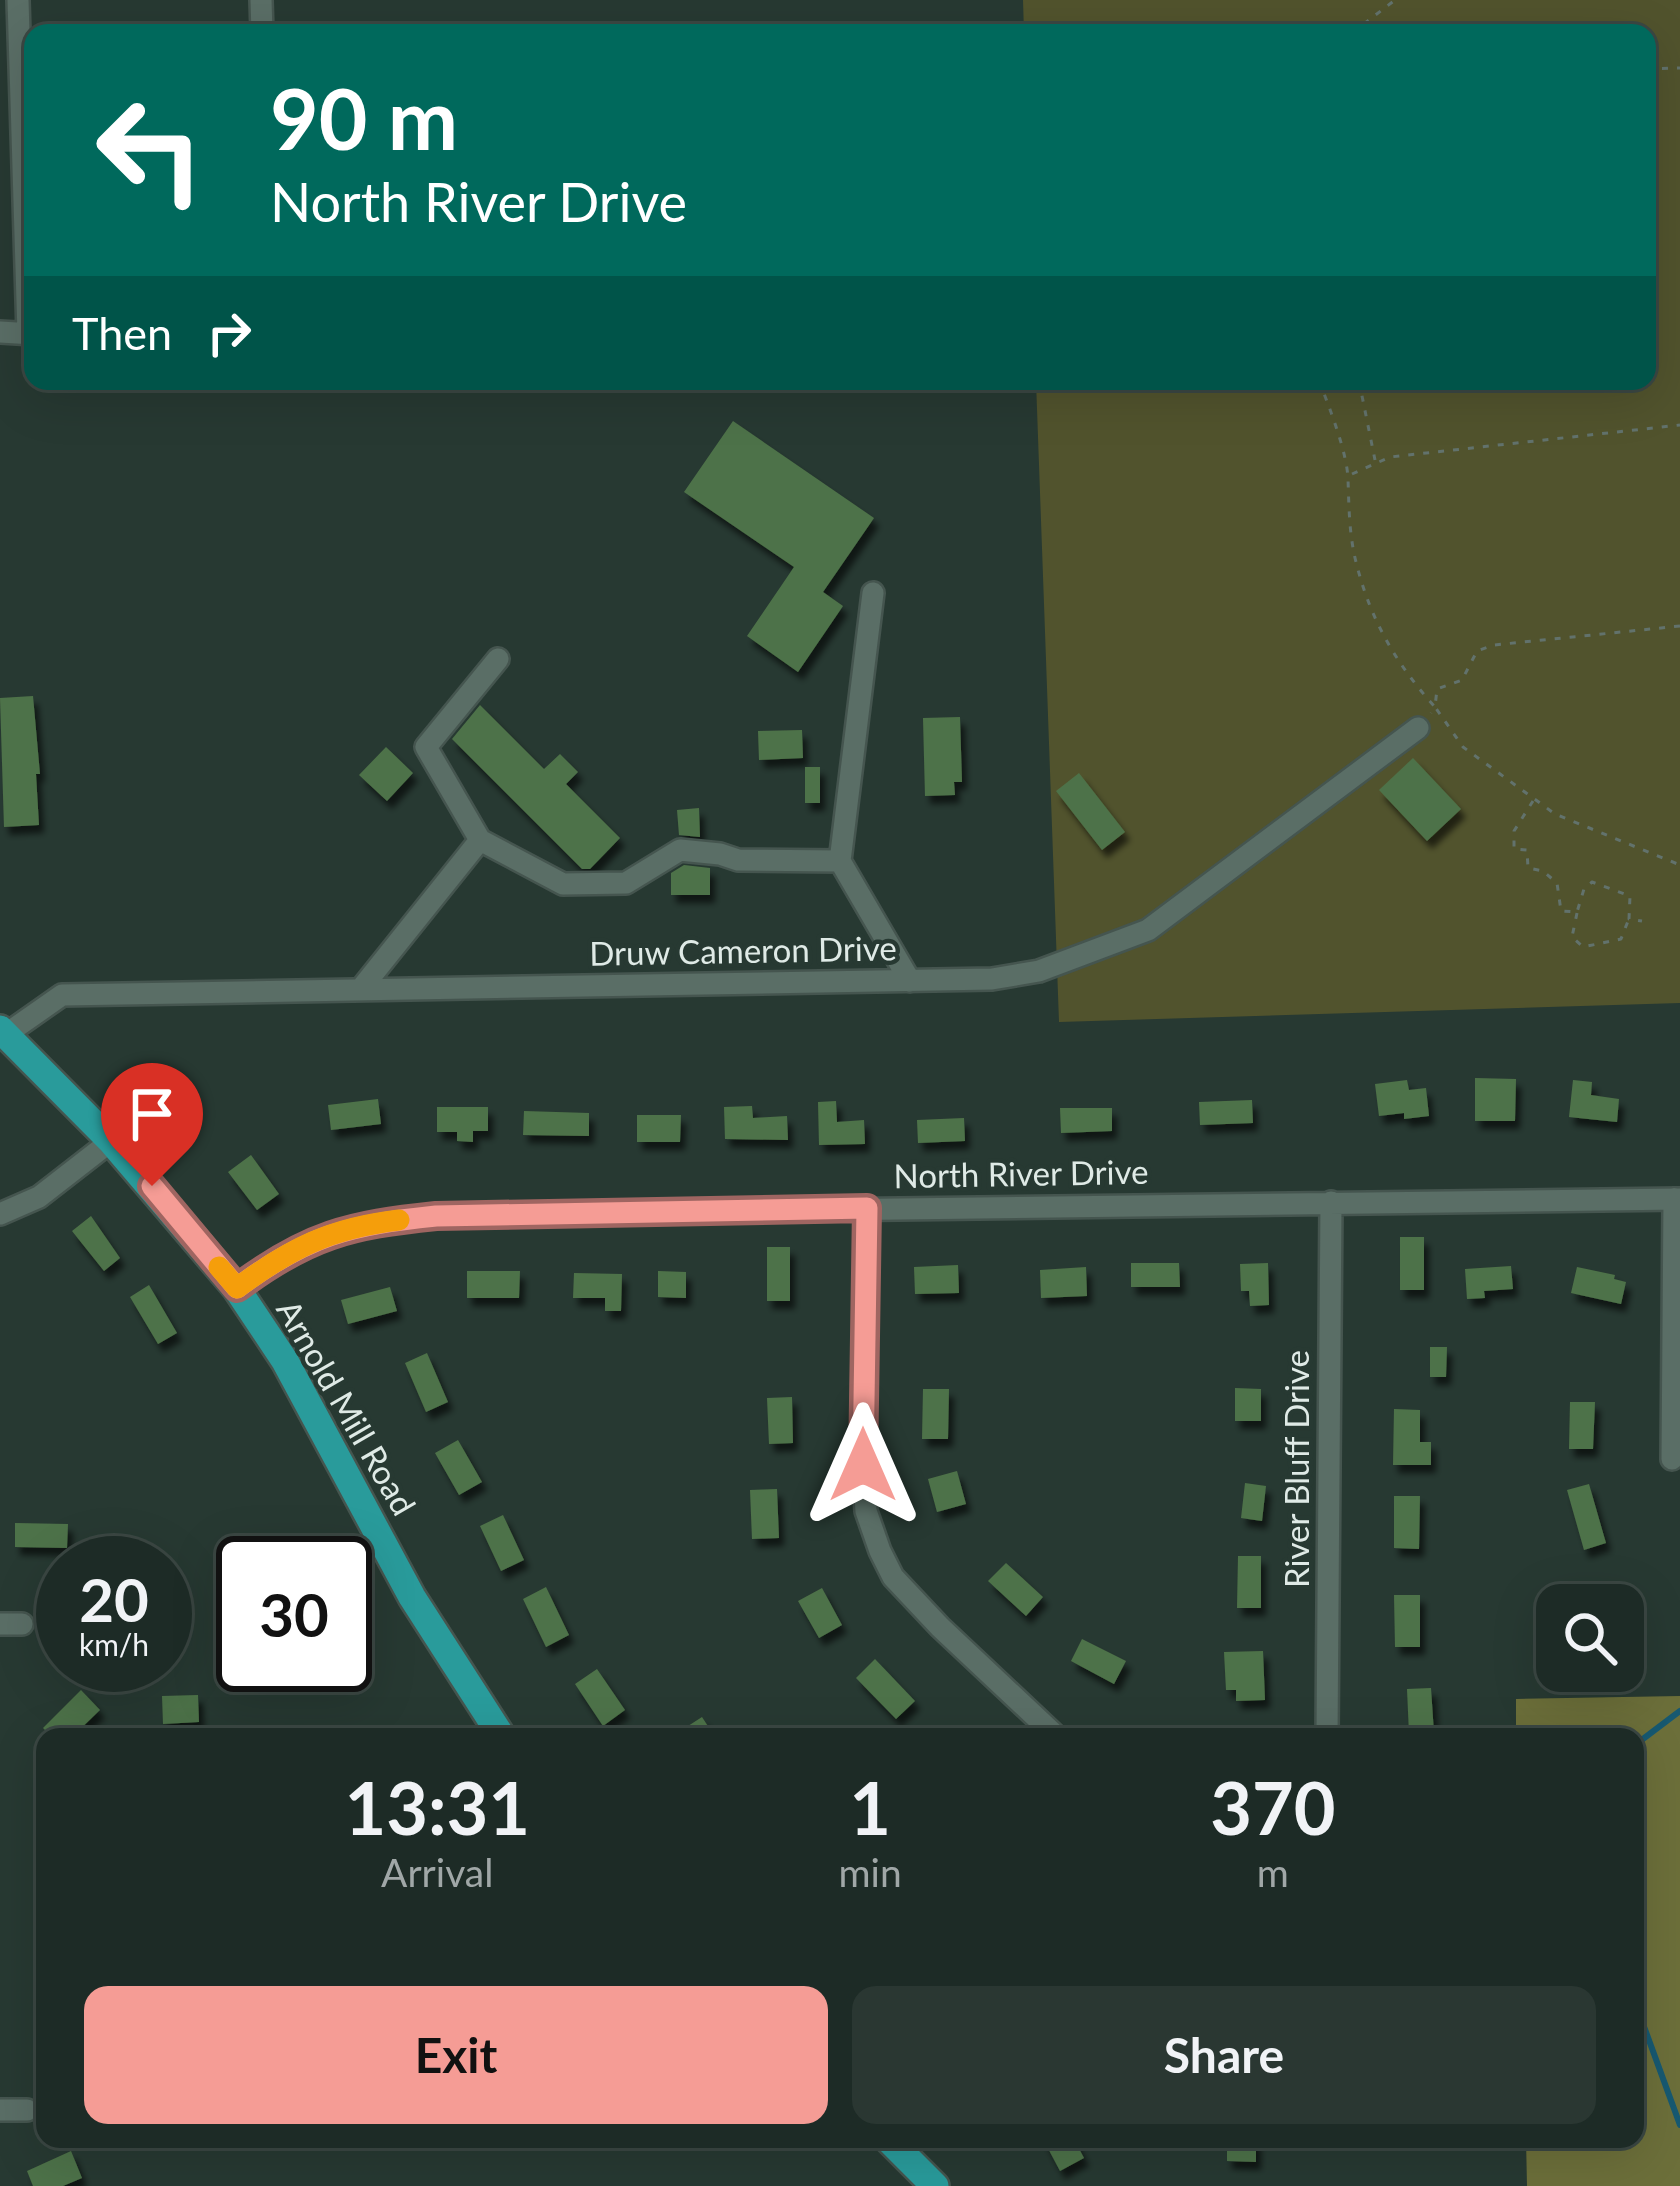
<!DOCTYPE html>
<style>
body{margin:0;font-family:Lato,sans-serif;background:#2a3732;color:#f1f3f6;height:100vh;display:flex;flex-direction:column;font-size:45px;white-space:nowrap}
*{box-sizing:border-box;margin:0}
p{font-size:39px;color:#a0a7a7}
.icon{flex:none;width:66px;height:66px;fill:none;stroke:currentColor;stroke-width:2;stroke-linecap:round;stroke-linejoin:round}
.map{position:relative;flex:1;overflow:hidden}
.side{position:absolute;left:36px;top:1728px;width:1608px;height:420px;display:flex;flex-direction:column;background:#1d2b26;border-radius:24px;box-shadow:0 12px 48px #0002,0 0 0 3px #3b4743}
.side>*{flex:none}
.banner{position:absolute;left:24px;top:24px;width:1632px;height:366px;border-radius:24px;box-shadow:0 12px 48px #0002,0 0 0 3px #3b4743;background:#00695c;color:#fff;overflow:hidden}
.tools{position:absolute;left:1536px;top:1584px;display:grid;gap:24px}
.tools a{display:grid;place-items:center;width:108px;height:108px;border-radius:24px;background:#1d2b26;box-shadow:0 12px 48px #0002,0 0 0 3px #3b4743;font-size:60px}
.speed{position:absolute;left:36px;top:1536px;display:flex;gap:24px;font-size:60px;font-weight:700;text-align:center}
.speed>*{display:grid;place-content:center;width:156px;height:156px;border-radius:50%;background:#1d2b26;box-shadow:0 12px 48px #0002,0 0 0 3px #3b4743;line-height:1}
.speed small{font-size:30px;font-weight:400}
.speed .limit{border:6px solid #111;border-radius:18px;background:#fff;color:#111}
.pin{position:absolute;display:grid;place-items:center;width:102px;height:102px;color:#fff;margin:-123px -51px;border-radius:50% 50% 50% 0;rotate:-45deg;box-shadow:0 0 12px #0007}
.pin .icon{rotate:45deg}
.me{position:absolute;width:132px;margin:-66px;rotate:0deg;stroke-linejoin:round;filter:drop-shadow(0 0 9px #0008)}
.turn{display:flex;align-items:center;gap:42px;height:252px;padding:0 48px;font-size:54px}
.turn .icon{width:156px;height:156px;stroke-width:2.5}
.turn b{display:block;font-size:84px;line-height:102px}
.then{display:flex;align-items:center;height:114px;padding:0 48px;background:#0003;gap:24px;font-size:45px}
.eta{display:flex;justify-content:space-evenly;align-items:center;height:204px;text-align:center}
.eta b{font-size:72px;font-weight:700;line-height:84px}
.button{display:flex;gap:24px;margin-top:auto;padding:24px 48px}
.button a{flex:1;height:138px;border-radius:24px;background:#f59c95;color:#111;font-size:48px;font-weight:700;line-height:138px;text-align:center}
.button a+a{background:#2a3732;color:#f1f3f6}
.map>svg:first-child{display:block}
.green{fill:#51532d}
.forest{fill:#6c6f3a}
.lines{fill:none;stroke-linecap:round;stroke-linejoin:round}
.stream{stroke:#175971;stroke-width:6}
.building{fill:#4e7248;filter:url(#shadow)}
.minor-casing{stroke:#45554f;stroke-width:26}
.major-casing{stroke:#45554f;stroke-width:32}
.path{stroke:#62726c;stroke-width:3;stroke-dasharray:6 9;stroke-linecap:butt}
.minor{stroke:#5a6e66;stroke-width:21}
.major{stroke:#299b9b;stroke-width:27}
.route-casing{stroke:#9f6561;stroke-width:30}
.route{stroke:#f59c95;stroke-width:21}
.slow{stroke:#f59e0b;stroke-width:21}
.labels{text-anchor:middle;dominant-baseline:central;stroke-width:9;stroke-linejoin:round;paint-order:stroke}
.street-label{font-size:33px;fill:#dfeae6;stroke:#273932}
</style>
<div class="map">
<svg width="1680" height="2186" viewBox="0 0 1680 2186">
<defs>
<filter id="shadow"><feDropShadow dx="5" dy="8" stdDeviation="3" flood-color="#0009"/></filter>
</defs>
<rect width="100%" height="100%" fill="#273932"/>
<path class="green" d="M1023,0H1680V1003L1059,1022L1036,381H1647V33H1024Z"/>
<path class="forest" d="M1680,1696V2186H1527L1526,2139H1635V1737H1516V1699Z"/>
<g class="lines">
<path class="stream" d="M1635,1745L1680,1711
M1635,2002L1680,2125"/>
</g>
<path class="building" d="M733,421L874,518L823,592L843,606L798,672L747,636L794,567L684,492Z
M33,696L40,774H36L39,825L4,827L0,698Z
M480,705L544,769L560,754L578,772L566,784L620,838L590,869H582L452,739Z
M960,717L962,782H954L955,795L925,796L923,718Z
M802,730L803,758L759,760L758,731Z
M386,747L413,773L387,801L359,775Z
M1413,758L1461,809L1427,841L1379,790Z
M805,767H820V803H805Z
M1079,773L1125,832L1102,850L1056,791Z
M699,808L700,837L679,835L677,810Z
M684,865L710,868V895H671V873Z
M1475,1078L1516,1079L1515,1121H1475Z
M1407,1080L1409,1090L1426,1088L1429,1116L1404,1119V1113L1379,1116L1375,1084Z
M1573,1080L1592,1082L1591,1095L1619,1099L1617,1122L1569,1117Z
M378,1099L381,1124L331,1130L328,1105Z
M1252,1100L1253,1123L1200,1125L1199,1102Z
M836,1101L837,1122L864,1120L865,1144L819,1145L818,1102Z
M752,1106L753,1118L787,1116L788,1140L725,1139L724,1107Z
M437,1107H488V1131H473V1142L457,1141V1132H437Z
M1060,1108H1112V1131L1061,1133Z
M524,1111L589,1113V1136L523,1135Z
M637,1115H681L680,1142H637Z
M964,1118L965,1141L918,1143L917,1120Z
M251,1155L279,1194L257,1210L228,1172Z
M91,1216L120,1258L104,1271L72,1231Z
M1400,1237H1424V1290H1400Z
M767,1247H790V1301H767Z
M1131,1263H1179L1180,1287H1131Z
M1268,1263L1269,1305L1250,1306L1249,1291H1241L1240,1264Z
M958,1265L959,1293L915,1294L914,1267Z
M1511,1266L1513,1289L1484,1291L1485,1298L1467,1299L1465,1269Z
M1086,1267L1087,1296L1041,1298L1040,1270Z
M1577,1267L1615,1275L1614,1279L1626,1282L1621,1304L1571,1293Z
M467,1271H520L519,1298H467Z
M658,1271L686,1272V1298L658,1297Z
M574,1273L622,1274L621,1311H605V1298H573Z
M149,1285L177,1333L158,1344L130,1297Z
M390,1287L397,1311L348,1324L341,1300Z
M1430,1347H1447L1446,1377H1430Z
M427,1353L448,1402L426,1412L405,1363Z
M1235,1388L1261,1389V1421H1235Z
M923,1389H949L948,1439H922Z
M792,1397L793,1443L769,1444L767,1398Z
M1570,1402H1595L1593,1449H1569Z
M1394,1409L1420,1410V1442H1431V1465H1393Z
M458,1440L482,1482L459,1495L435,1453Z
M957,1471L966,1504L937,1512L928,1479Z
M1245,1483L1266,1486L1262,1521L1241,1518Z
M1589,1484L1606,1543L1584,1550L1567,1490Z
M777,1489L779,1538L752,1539L750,1490Z
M1394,1496H1420L1419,1549L1394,1548Z
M503,1515L524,1560L501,1571L480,1526Z
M15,1523L68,1524L67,1548L15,1547Z
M1238,1556H1261V1608H1237Z
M1006,1563L1043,1597L1026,1616L988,1581Z
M546,1587L569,1635L546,1647L523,1599Z
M822,1588L842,1625L819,1638L798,1601Z
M1394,1595H1420V1647H1395Z
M1082,1639L1126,1661L1114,1684L1071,1661Z
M1263,1651L1265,1700L1236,1701V1690H1226L1224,1652Z
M875,1659L915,1701L896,1719L856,1678Z
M597,1669L625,1710L603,1726L575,1684Z
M1431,1688L1434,1733L1409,1734L1407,1689Z
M81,1690L100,1710L72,1737H52L43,1728Z
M198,1695L199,1722L163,1724L162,1696Z
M702,1717L715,1737H671Z
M1043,2139H1074L1084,2158L1060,2171Z
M1227,2139H1256V2162L1227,2161Z
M71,2151L82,2178L63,2186H33L27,2171Z"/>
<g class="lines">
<g class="minor-casing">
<path id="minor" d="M18,0L28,334
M261,0L262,33
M0,332L33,334
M480,840L426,747L498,659
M840,861L873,593
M360,990L480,840L563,884L626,883L680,850L720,854L738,860L840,861L910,981
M5,1035L62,995L992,979L1039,971L1148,930L1418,728
M867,1208L863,1465L866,1511L880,1551L893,1577L940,1627L1057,1737
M0,1214L39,1197L111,1141
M237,1289C309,1235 348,1226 436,1215L1680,1199
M1672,1459L1674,1199
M0,1624H22
M1327,1737L1331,1202
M0,2110H27"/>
</g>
<g class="major-casing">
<path id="major" d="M0,1029L111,1141L237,1289L285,1361L412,1597L502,1737
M888,2139L935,2186"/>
</g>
<path class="path" d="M1352,33L1395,0
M1647,69L1680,68
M1319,381C1329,406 1347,452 1348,479C1349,507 1349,534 1356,562C1370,619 1396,664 1435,707L1431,713
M1359,381L1375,460
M1352,474L1390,457L1680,425
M1680,626L1494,645L1477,651L1462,680L1437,689L1435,707L1463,747L1555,814L1680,865
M1533,801L1514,831V849L1527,850L1528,868L1543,871L1557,883L1561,911L1577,912L1584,889L1592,882L1630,896L1629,919L1642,921
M1577,913L1572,937L1583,947L1621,939L1628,921"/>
<use href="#minor" class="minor"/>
<use href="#major" class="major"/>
</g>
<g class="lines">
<g class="route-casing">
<path id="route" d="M152,1186L237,1288C308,1235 349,1225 436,1216L867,1208L863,1465"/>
</g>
<use href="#route" class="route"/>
<path class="slow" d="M219,1267L237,1288C291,1248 331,1228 399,1220"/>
</g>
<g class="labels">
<g class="street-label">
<text transform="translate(743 950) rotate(-1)">Druw Cameron Drive</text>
<text transform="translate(1021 1173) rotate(-1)">North River Drive</text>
<text transform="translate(347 1407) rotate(60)">Arnold Mill Road</text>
<text transform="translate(1296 1469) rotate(-90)">River Bluff Drive</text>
</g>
</g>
</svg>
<div class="tools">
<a><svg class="icon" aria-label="search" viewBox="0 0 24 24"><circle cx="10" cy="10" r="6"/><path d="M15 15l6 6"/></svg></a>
</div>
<div class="speed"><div>20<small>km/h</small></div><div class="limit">30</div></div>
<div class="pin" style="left:152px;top:1186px;background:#d93025"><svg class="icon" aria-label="arrive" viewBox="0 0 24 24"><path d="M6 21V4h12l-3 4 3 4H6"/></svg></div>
<svg class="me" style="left:863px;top:1465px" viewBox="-20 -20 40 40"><path d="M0-17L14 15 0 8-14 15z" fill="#f59c95" stroke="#fff" stroke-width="4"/></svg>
<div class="banner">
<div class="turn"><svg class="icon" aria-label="left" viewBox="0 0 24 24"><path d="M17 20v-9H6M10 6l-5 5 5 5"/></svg><div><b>90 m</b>North River Drive</div></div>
<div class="then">Then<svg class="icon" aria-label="right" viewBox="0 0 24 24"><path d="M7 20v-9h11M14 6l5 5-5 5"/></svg></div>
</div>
<section class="side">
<div class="eta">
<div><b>13:31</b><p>Arrival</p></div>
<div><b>1</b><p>min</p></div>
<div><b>370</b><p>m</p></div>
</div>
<div class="button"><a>Exit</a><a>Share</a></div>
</section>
</div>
